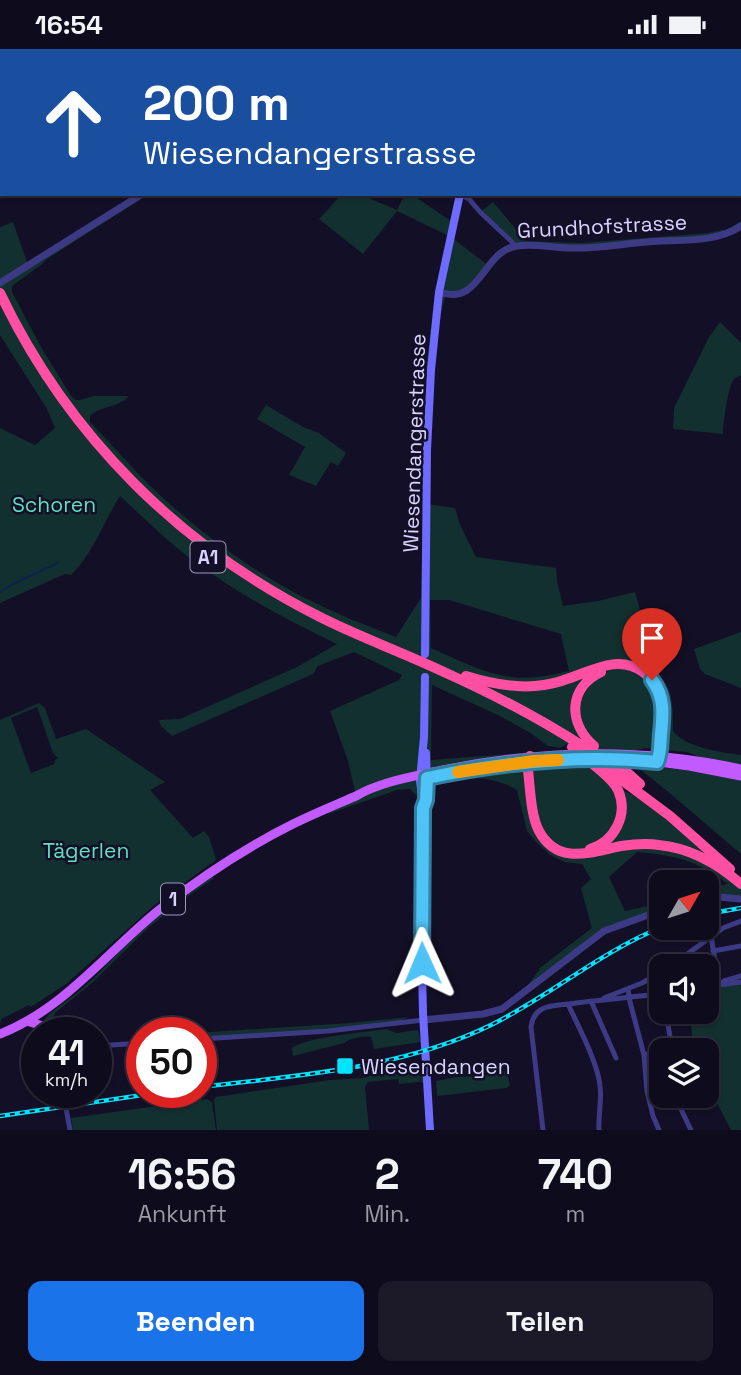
<!DOCTYPE html>
<html lang="de">
<meta charset="utf-8">
<style>
body{margin:0;font-family:"Space Grotesk",sans-serif;background:#1c1929;color:#f1f3f6;height:100vh;display:flex;flex-direction:column;font-size:26px;white-space:nowrap}
*{box-sizing:border-box;margin:0}
p{font-size:23px;color:#9b9ba3}
.icon{flex:none;width:38px;height:38px;fill:none;stroke:currentColor;stroke-width:2;stroke-linecap:round;stroke-linejoin:round}
.map{position:relative;height:1081px;overflow:hidden}
.panel{display:flex;flex-direction:column;background:#0e0b1c;flex:1}
.panel>*{flex:none}
.banner{position:absolute;left:0px;top:0px;width:742px;height:147px;box-shadow:0 2px 5px #0004,0 0 0 2px #2e2b3b;background:#1a4fa0;color:#fff;overflow:hidden}
.needle{width:46px;rotate:51deg}
.controls{position:absolute;left:649px;top:821px;display:grid;gap:14px}
.controls a{display:grid;place-items:center;width:70px;height:70px;border-radius:14px;background:#0e0b1c;box-shadow:0 2px 5px #0004,0 0 0 2px #2e2b3b;font-size:35px}
.speed{position:absolute;left:21px;top:968px;display:flex;gap:14px;font-size:35px;font-weight:700;text-align:center}
.speed>*{display:grid;place-content:center;width:91px;height:91px;border-radius:50%;background:#0e0b1c;box-shadow:0 2px 5px #0004,0 0 0 2px #2e2b3b;line-height:1}
.speed small{font-size:18px;font-weight:400}
.speed .limit{border:10px solid #d22;background:#fff;color:#111}
.pin{position:absolute;display:grid;place-items:center;width:60px;height:60px;color:#fff;margin:-72px -30px;border-radius:50% 50% 50% 0;rotate:-45deg;box-shadow:0 0 7px #0007}
.pin .icon{rotate:45deg}
.me{position:absolute;width:77px;margin:-38px;rotate:359deg;stroke-linejoin:round;filter:drop-shadow(0 0 5px #0008)}
.turn{display:flex;align-items:center;gap:24px;height:147px;padding:0 28px;font-size:32px}
.turn .icon{width:91px;height:91px;stroke-width:2.5}
.turn b{display:block;font-size:49px;line-height:60px}
.eta{display:flex;justify-content:space-evenly;align-items:center;height:119px;text-align:center}
.eta b{font-size:42px;font-weight:800;line-height:49px}
.cta{display:flex;gap:14px;margin-top:auto;padding:14px 28px}
.cta a{flex:1;height:80px;border-radius:14px;background:#1a73e8;color:#fff;font-size:28px;font-weight:800;line-height:80px;text-align:center}
.cta a+a{background:#1c1929;color:#f1f3f6}
.status{display:flex;justify-content:space-between;align-items:center;height:49px;padding:0 35px;background:#0e0b1c;direction:ltr}
.status svg{height:19px;fill:currentColor}
.map>svg:first-child{display:block}
.green{fill:#12302f;fill-rule:evenodd}
.lines{fill:none;stroke-linecap:round;stroke-linejoin:round}
.stream{stroke:#0c2248;stroke-width:2}
.minor{stroke:#3d3a85;stroke-width:5}
.tertiary{stroke:#3d3a85;stroke-width:7}
.secondary{stroke:#6f6bff;stroke-width:8}
.primary{stroke:#c25bff;stroke-width:9}
.motorway{stroke:#ff4fa3;stroke-width:10}
.rail-casing{stroke:#00e5ff;stroke-width:4.5}
.rail{stroke:#130f26;stroke-width:2;stroke-dasharray:5;stroke-linecap:butt}
.motorway-bridge{stroke:#ff4fa3;stroke-width:10}
.route-casing{stroke:#337fa1;stroke-width:18}
.route{stroke:#4fc3f7;stroke-width:12}
.slow{stroke:#f59e0b;stroke-width:12}
.poi-dot{fill:#00e5ff;stroke:#130f26;stroke-width:2.5}
.labels{text-anchor:middle;dominant-baseline:central;stroke-width:5;stroke-linejoin:round;paint-order:stroke}
.shield{fill:#130f26;stroke:#9e99be;stroke-width:2}
.shield-label{font-size:19px;font-weight:bold;fill:#d9d4ff}
.street-label{font-size:21px;fill:#d9d4ff;stroke:#130f26}
.park-label{font-size:21px;fill:#5fe0c0;stroke:#130f26}
.poi-label{font-size:21px;fill:#d9d4ff;stroke:#130f26;text-anchor:start}
</style>
<div class="status"><b>16:54</b><svg viewBox="0 0 49 12"><path d="M0 12V9h3v3zM5 12V6h3v6zM10 12V3h3v9zM15 12V0h3v12zM26 1h20v11H26zM47 4h2v5h-2z"/></svg></div>
<div class="map">
<svg width="741" height="1081" viewBox="0 0 741 1081">
<rect width="100%" height="100%" fill="#130f26"/>
<path class="green" d="M142,145H149L47,210L41,216L12,237V243L42,300L72,348L76,351H80L94,347H129C117,360 101,356 90,367V373C117,401 142,431 172,457C212,492 256,524 303,548C333,563 364,576 396,588L421,549L423,466L427,455L455,459L460,476L476,508L556,519L557,532L563,557L598,552L635,543L644,574L639,612C673,633 673,644 673,682C686,699 721,703 741,706V717L702,709L687,703L645,699L633,702L598,701L581,687L560,699L548,697L532,685L500,667L432,636L431,711L560,701L583,715L594,716L621,740L633,746L669,772L714,811L699,810L736,835L741,840V848C729,848 719,843 707,845V838L728,835C694,810 678,807 637,803L609,828L625,862L661,854V860L617,876L525,940L541,918L592,879L581,839L591,830L582,815L565,813L550,806L537,794L527,782L517,741C508,735 497,732 486,730C476,728 438,730 433,739C427,749 430,775 426,788L421,751L410,740L397,741L331,764L320,763L356,747L348,712L330,662L399,631L402,626L354,603L318,617L313,625L172,687L161,677L159,671L180,670L297,618L337,595C291,573 244,548 202,518C172,497 146,471 120,447C104,472 93,505 71,526L65,525L0,554V379L35,396L55,379L47,360L0,286V178L13,173L28,216ZM430,551H449L561,585L569,622C509,638 485,623 431,599Z
M342,145H365L364,147L397,161L405,145H411L454,174L451,188L489,217L469,240L446,245L441,264H438L431,321H426L435,243L451,188L397,162L363,205L319,170Z
M493,153L526,192L580,194L708,184L728,180L741,172V177L729,184L573,199L515,197L480,163Z
M720,273L741,294V326C737,328 734,329 732,333C728,341 723,375 723,385L673,380L674,359L709,288Z
M266,356L303,378L319,384L346,404L338,417L331,413L316,437L289,426L305,398L257,370Z
M741,583V639L705,625L700,620L694,600Z
M39,654L45,659L56,690L86,680L165,733L150,741L193,789L204,782L209,788L216,811L157,854L66,935L31,958L29,956L1,970V973H0V671ZM37,658L53,704L58,709L55,711L54,715L31,724L11,669Z
M626,715L684,721L741,731V805L666,741L642,722Z
M213,826V830L188,847L149,878L92,934L55,964L51,974L55,983H49L43,973L49,965L78,943L96,927L124,898L159,866Z
M741,933V1081H731L707,1035V1001H693L691,972L694,963L707,962V939Z
M409,968L396,974L201,990V984H195L350,974Z
M387,980L396,984L418,981L421,993L374,1000L371,988C361,987 353,988 344,994L293,1007L292,999C306,988 367,983 387,980Z
M423,1013L427,1036L421,1033L419,1025L420,1033L399,1035L398,1030L368,1033L365,1038L369,1081H217L214,1051L216,1048L330,1031L363,1029L409,1015Z
M500,1021L507,1023L510,1037L507,1038V1039L437,1047L436,1032L456,1028L490,1026Z
M207,1050L212,1053L216,1081H73L71,1069Z"/>
<g class="lines">
<path class="stream" d="M0,543L11,536L58,514"/>
<path class="minor" d="M425,0V2
M404,2L407,0
M460,145L469,150L480,163L511,192L515,197
M711,887L719,936
M713,902L741,897
M671,917L723,879L741,872
M719,936L741,933
M707,939L716,938L724,932L741,927
M628,940L630,953L644,1006L647,1042L653,1067L659,1081
M604,949L642,934L662,923
M591,952L616,1009
M568,955C578,977 598,1014 600,1037C602,1052 598,1066 599,1081
M666,962L672,1001
M201,990L328,982L423,971
M96,997L142,994
M644,1006L662,1001
M63,1043L65,1052
M677,1046L679,1056L691,1081
M66,1059L70,1081
M543,1081L531,978C532,970 535,964 542,960C550,956 560,956 569,955C600,951 630,948 662,945"/>
<path class="tertiary" d="M0,234L142,145
M439,243C481,258 482,202 517,197C534,194 553,199 571,199C596,200 621,195 646,193C676,190 715,195 741,177
M707,847L741,850
M423,971L483,965L502,960L604,882L662,861"/>
<path class="secondary" d="M399,0L400,2
M425,605L427,401L431,321L439,243L460,145
M425,628L424,688L420,731L423,759L421,876L423,964L430,1081
M425,754L427,733L426,704"/>
<path class="primary" d="M651,712L689,717L741,727
M27,972L46,978
M0,985C64,960 107,903 159,861C201,828 245,799 293,775C313,765 335,756 356,747C380,733 411,728 438,722C538,701 641,698 741,720"/>
<path class="motorway" d="M0,244C68,387 181,499 322,569C362,589 404,604 444,623C493,645 539,669 584,698
M466,627C489,634 511,639 535,637C546,636 557,634 567,630C592,622 618,605 643,623C652,629 659,639 661,649C665,662 662,702 657,713
M594,697C568,674 568,639 601,623
M530,707L527,713C530,732 530,766 539,782C558,817 591,803 621,797C634,795 647,794 659,796C690,799 718,815 741,835
M620,717L640,735
M607,720L670,767L730,820
M590,800C614,793 629,766 618,741C613,731 603,724 594,716"/>
<g class="rail-casing">
<path id="rail" d="M707,865L741,859
M201,1038C300,1026 401,1020 491,976C550,947 600,903 662,878
M0,1067L163,1043"/>
</g>
<use href="#rail" class="rail"/>
<path class="motorway-bridge" d="M572,698L591,709
M584,698L614,717"/>
</g>
<g class="lines">
<g class="route-casing">
<path id="route" d="M422,914L423,759L426,751L427,729C503,713 580,705 657,713C661,704 660,695 661,685C663,665 665,648 652,631"/>
</g>
<use href="#route" class="route"/>
<path class="slow" d="M458,723L534,712L558,711"/>
</g>
<rect class="poi-dot" x="336" y="1008" width="18" height="18" rx="3.5"/>
<g class="labels">
<g class="shield">
<rect x="190.5" y="492.5" width="35" height="31" rx="5"/>
<rect x="161" y="834.5" width="24" height="31" rx="5"/>
</g>
<g class="shield-label">
<text x="208" y="508">A1</text>
<text x="173" y="850">1</text>
</g>
<g class="street-label">
<text transform="translate(602 177) rotate(-3)">Grundhofstrasse</text>
<text transform="translate(414 394) rotate(-88)">Wiesendangerstrasse</text>
</g>
<g class="park-label">
<text x="54" y="455">Schoren</text>
<text x="86" y="801">Tägerlen</text>
</g>
<g class="poi-label">
<text x="361" y="1017">Wiesendangen</text>
</g>
</g>
</svg>
<div class="controls">
<a><svg class="needle" viewBox="-14 -14 28 28"><path d="M0-13l5 13h-10z" fill="#e53935"/><path d="M0 13l5-13h-10z" fill="#9b9ba3"/></svg></a>
<a><svg class="icon" aria-label="sound" viewBox="0 0 24 24"><path d="M4 9h4l5-4v14l-5-4H4zM17 9q2 3 0 6"/></svg></a>
<a><svg class="icon" aria-label="layers" viewBox="0 0 24 24"><path d="M12 4l9 5-9 5-9-5zM3 14l9 5 9-5"/></svg></a>
</div>
<div class="speed"><div>41<small>km/h</small></div><div class="limit">50</div></div>
<div class="pin" style="left:652px;top:631px;background:#d93025"><svg class="icon" aria-label="arrive" viewBox="0 0 24 24"><path d="M6 21V4h12l-3 4 3 4H6"/></svg></div>
<svg class="me" style="left:422px;top:914px" viewBox="-20 -20 40 40"><path d="M0-17L14 15 0 8-14 15z" fill="#4fc3f7" stroke="#fff" stroke-width="4"/></svg>
<div class="banner">
<div class="turn"><svg class="icon" aria-label="ahead" viewBox="0 0 24 24"><path d="M12 20V5M6 11l6-6 6 6"/></svg><div><b>200 m</b>Wiesendangerstrasse</div></div>
</div>
</div>
<section class="panel">
<div class="eta">
<div><b>16:56</b><p>Ankunft</p></div>
<div><b>2</b><p>Min.</p></div>
<div><b>740</b><p>m</p></div>
</div>
<div class="cta"><a>Beenden</a><a>Teilen</a></div>
</section>
